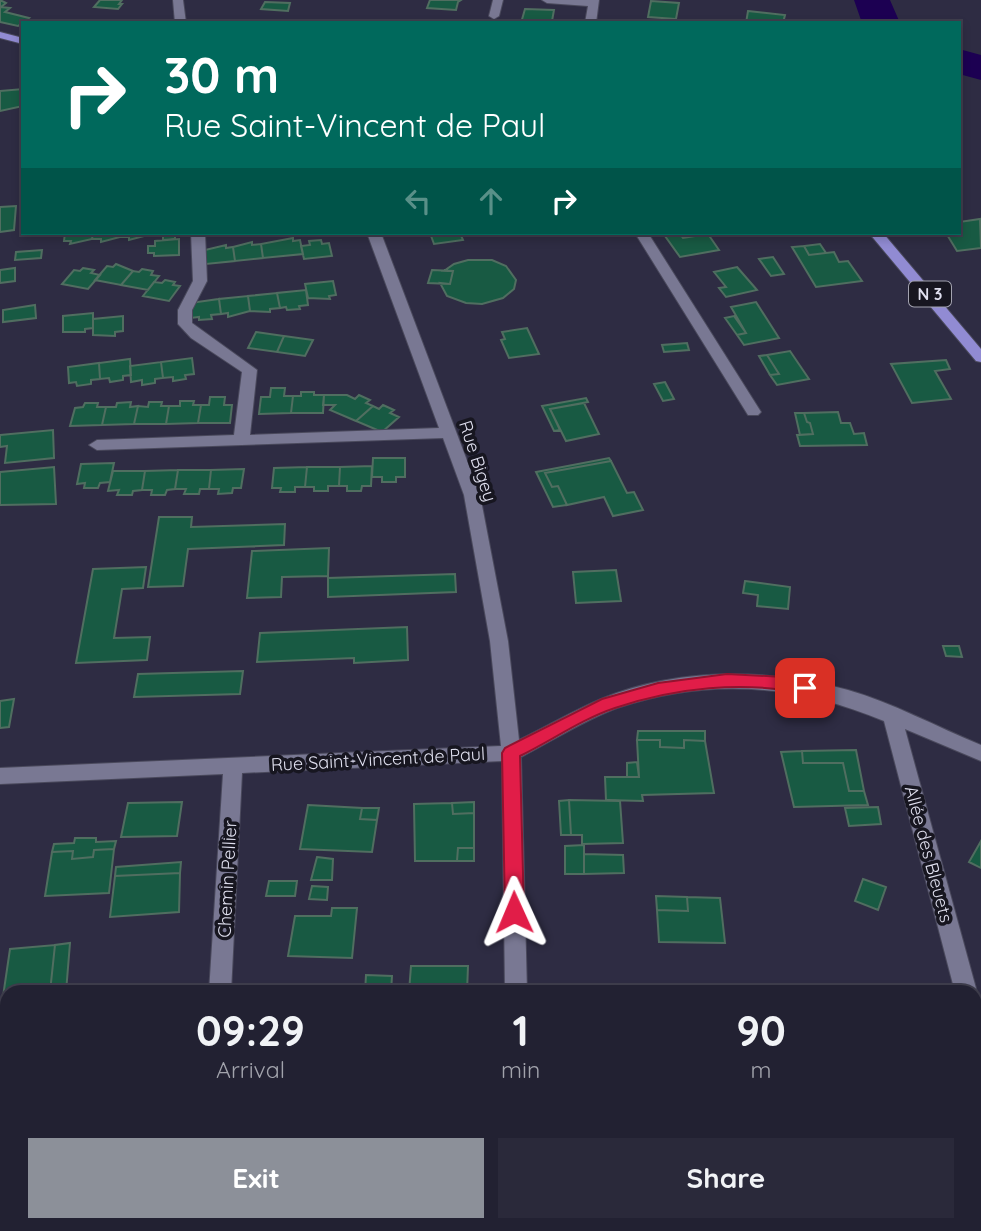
<!DOCTYPE html>
<meta charset="utf-8">
<style>
body{margin:0;font-family:Quicksand,sans-serif;background:#2a293a;color:#f1f3f6;height:100vh;display:flex;flex-direction:column;font-size:26px;white-space:nowrap}
*{box-sizing:border-box;margin:0}
p{font-size:23px;color:#a2a3ac}
.icon{flex:none;width:38px;height:38px;fill:none;stroke:currentColor;stroke-width:2;stroke-linecap:round;stroke-linejoin:round}
.map{position:relative;flex:1;overflow:hidden}
.drawer{position:absolute;left:0px;top:985px;width:982px;height:247px;display:flex;flex-direction:column;background:#222132;border-radius:21px 21px 0 0;box-shadow:0 4px 10px #0003,0 0 0 2px #3f3e4d}
.drawer>*{flex:none}
.banner{position:absolute;left:21px;top:21px;width:940px;height:214px;border-radius:0px;box-shadow:0 4px 10px #0003,0 0 0 2px #3f3e4d;background:#00695c;color:#fff;overflow:hidden}
.pin{position:absolute;display:grid;place-items:center;width:60px;height:60px;color:#fff;margin:-30px;border-radius:14px;box-shadow:0 4px 10px #0006}
.me{position:absolute;width:77px;margin:-38px;rotate:359deg;stroke-linejoin:round;filter:drop-shadow(0 0 5px #0008)}
.turn{display:flex;align-items:center;gap:24px;height:147px;padding:0 28px;font-size:32px}
.turn .icon{width:91px;height:91px;stroke-width:2.5}
.turn b{display:block;font-size:49px;line-height:60px}
.lanes{display:flex;align-items:center;height:66px;padding:0 28px;background:#0003;justify-content:center;gap:35px;direction:ltr}
.lanes .off{opacity:.35}
.eta{display:flex;justify-content:space-evenly;align-items:center;height:119px;text-align:center}
.eta b{font-size:42px;font-weight:800;line-height:49px}
.cta{display:flex;gap:14px;margin-top:auto;padding:14px 28px}
.cta a{flex:1;height:80px;border-radius:0px;background:#8c9099;color:#fff;font-size:28px;font-weight:800;line-height:80px;text-align:center}
.cta a+a{background:#2a293a;color:#f1f3f6}
.map>svg:first-child{display:block}
.lines{fill:none;stroke-linecap:round;stroke-linejoin:round}
.river{fill:#1c0052;fill-rule:evenodd}
.building{fill:#185a43;stroke:#506e60;stroke-width:2}
.minor-casing{stroke:#4a495c;stroke-width:2}
.major-casing{stroke:#4a495c;stroke-width:2}
.minor{fill:#797893;fill-rule:evenodd}
.major{fill:#918bd3;fill-rule:evenodd}
.route{fill:#e11d48;stroke:#92132f;stroke-width:2}
.labels{text-anchor:middle;dominant-baseline:central;stroke-width:7;stroke-linejoin:round;paint-order:stroke}
.shield{fill:#171620;stroke:#a3a3b0;stroke-width:2}
.shield-label{font-size:16px;font-weight:bold;fill:#dfdfee}
.street-label{font-size:18px;fill:#dfdfee;stroke:#171620}
</style>
<div class="map">
<svg width="981" height="1231" viewBox="0 0 981 1231">
<rect width="100%" height="100%" fill="#2e2c43"/>
<g class="lines">
<path class="river" d="M854,0H890L900,23H862Z
M959,49L981,55V80L959,74Z"/>
</g>
<path class="building" d="M0,0L6,3L1,7L10,8L5,12L29,18L18,26L0,22Z
M100,0H122L119,4H122L118,9L94,7Z
M430,0H461L458,2L456,10L427,8Z
M651,1L679,3L676,19L648,17Z
M265,2L290,3L288,11L261,9Z
M525,9L554,10L552,21L521,23Z
M748,11L785,15L783,23H746Z
M23,89V106L0,111V91Z
M16,206L14,230L0,232V207Z
M980,219L981,248L957,251L946,233H959V222Z
M65,233H93L92,239L70,244L71,241H64Z
M93,233H120V237L101,242V239H92Z
M120,233H148V235L129,240V237H120Z
M148,233H175V239L163,240V234L148,235Z
M430,233H460L463,240L434,244Z
M680,234L683,238L708,234L719,250L680,257L665,236Z
M293,238V241L300,240L303,254L263,258L261,244Z
M179,239V255L154,256V253H148V246H155V241Z
M321,240L322,244L329,243L332,256L304,259L301,246L310,245L309,241Z
M252,242V245L261,244L263,258L235,261L233,247Z
M820,244L826,253L809,255L804,246Z
M226,245V248L233,247L235,261L206,264L205,250Z
M804,246L809,255L834,252L839,262L848,261L862,281L816,287L792,247Z
M42,250L41,258L15,260L16,252Z
M773,257L784,274L771,276L759,259Z
M468,260H492L506,266L516,280L514,289L503,298L482,304L466,303L447,296L440,283L450,284L453,271H444L454,264Z
M116,264L133,271L121,285L95,280L107,266L113,267Z
M737,267L757,290L726,297L719,288L726,287L714,272Z
M15,268V281L0,283V270Z
M83,268L94,270L91,273L100,275L88,289L62,284L74,270L80,271Z
M142,269L153,271L151,275L159,276L148,290L121,285L133,271L139,272Z
M432,270L453,271L450,284L428,283Z
M165,280L175,282L173,285L180,286L169,301L143,296L154,282L162,283Z
M333,281L336,295L329,296L330,299L308,298L305,284Z
M306,290L308,305L299,306L300,309L287,310L286,307L280,308L277,293Z
M277,293L280,308L270,309V312L250,311L248,296Z
M248,296L250,311L228,317V313L221,314L219,299Z
M219,299L221,314L211,315L212,319L199,320V317L191,318L190,303Z
M756,302L779,338L744,345L737,335L746,333L731,307Z
M35,305L36,318L3,322V310Z
M93,313V328L85,329V332H63V316Z
M123,316V331L115,332V336L93,335V319Z
M734,316L746,333L737,335L725,318Z
M527,328L539,354L509,358L501,340L505,339L502,332Z
M256,332L284,336L277,352L248,348Z
M284,336L313,340L305,356L277,352Z
M687,343L689,350L664,352L662,345Z
M790,351L809,379L777,385L770,375L779,374L767,355Z
M767,355L779,374L770,375L759,356Z
M192,358L194,374L185,375L186,379L173,381V377L163,378L161,362Z
M130,359L131,375L123,376V380L110,382L109,378L100,379L99,363Z
M946,360L950,369L935,371L951,399L912,403L891,364Z
M161,362L163,378L155,379V383L142,385V380L131,382L130,366Z
M99,363L100,379L91,380V384L77,386L76,382L69,383L68,367Z
M665,382L674,399L663,401L654,384Z
M271,388H285L284,396H293L291,413L259,414L261,397H270Z
M301,392H314V395H324L323,413H291L293,396H301Z
M324,395H347L355,399L359,395L370,400L366,403L373,406L356,421L330,410L335,405H323Z
M210,397H225L224,405H232L230,423H198L201,405H209Z
M586,398L588,402L550,409L560,430L554,431L542,406Z
M180,401H194L193,405H201L198,423L166,424L169,406H180Z
M131,402L130,407L138,406L134,424L102,425L106,407H116L117,403Z
M149,402H162L161,406H169L166,424H134L138,406L148,407Z
M85,403H98L97,407H106L102,425L70,426L75,408L83,407Z
M584,403L599,434L566,441L550,409Z
M383,405L394,410L390,413L399,417L382,432L356,421L373,406L379,409Z
M838,412L841,423H850L854,434L864,433L867,445L800,446L797,435L813,434L810,423L807,422L804,413Z
M795,413H804L807,422L810,423L813,434L800,435Z
M53,430L54,458L5,463L7,446L0,447V435Z
M373,458H405V477H396V482H382V477H372Z
M609,458L611,461L545,473L552,487L558,486L567,505L553,507L536,472Z
M611,461L627,493L634,492L643,510L613,516L604,497L567,505L558,486L552,487L545,473Z
M114,463L110,482L100,483L98,488H84L85,483L77,484L81,464Z
M372,466L371,486H362L361,491H347V486H339L340,467Z
M54,467L56,504L0,505V472Z
M307,467H340L339,486H328V491H314V487H305Z
M307,467L305,487H295V492H280L281,488H272L274,468Z
M244,469L241,488H233L232,493L218,494L219,489H209L211,470Z
M178,470H211L209,489H200L199,494H184L186,489H175Z
M178,470L175,489L167,490L165,495H151L152,490H142L145,471Z
M113,471H145L142,490L133,491L132,495H117L119,490L108,491Z
M159,517H192L191,527L285,524L284,545L188,549L183,586L148,587Z
M329,548L328,576L282,577L281,597L247,598L252,551Z
M146,567L143,588L122,589L114,638L150,637L147,660L76,663L93,569Z
M616,570L621,601L576,603L573,572Z
M455,574L456,592L328,597V578Z
M745,581L790,587L788,609L757,606L758,595L743,593Z
M407,627L408,660L354,663V658L257,662L260,633Z
M943,646H959L962,657L946,656Z
M243,671L240,694L134,697L138,674Z
M14,699L9,727L0,728V701Z
M638,731H705V741L684,740V748L660,747V740H637Z
M637,740H660V747L684,748V740L705,741L714,793L642,795L643,801L606,800L605,777H639Z
M856,750L864,791H849L843,763H803L802,751Z
M802,751L803,763H843L849,791H864L868,805L794,807L781,752Z
M637,762L639,777H627V763Z
M569,800L571,835H561L559,801Z
M569,800L620,801L623,843L582,844V835H571Z
M182,802L177,836L121,837L128,803Z
M474,802V813L453,814L452,803Z
M452,803L453,814L474,813V848H458L457,861H415L414,804Z
M308,805L362,808L360,819L377,820L372,852L300,849Z
M878,807L881,824L849,826L845,808Z
M362,808H379L377,820L360,819Z
M75,838H96V842L116,841L114,849L94,850L93,857L72,859L73,851L52,852L54,844L74,843Z
M981,841V868L969,862Z
M584,845V874H565V846Z
M458,848H474V861H457Z
M114,849L109,893L45,896L52,852L73,851L72,859L93,857L94,850Z
M584,854L623,855L624,873L584,874Z
M317,857L333,859L332,880H311Z
M181,862L180,873L115,876L116,867Z
M180,873L179,912L110,917L115,876Z
M863,879L886,887L878,910L855,901Z
M269,881H297L295,896H266Z
M312,886L328,887L327,900L309,899Z
M656,896L687,897L688,911L657,910Z
M687,897L720,898L725,943L659,942L657,910L688,911Z
M332,908H357L352,958L288,956L295,916H331Z
M70,943L66,992H50L55,945Z
M55,945L50,992H7V1010H1L10,949Z
M411,966H468L467,992H409Z
M366,975L392,976L391,992H365Z
M305,986V992H270L271,987Z
M305,986H331L330,992H305Z
M7,1040V1088H0V1068Z
M34,1225H88L87,1231H33Z
M626,1225H714L715,1231H626Z"/>
<g class="lines">
<g class="minor-casing">
<path id="minor" d="M173,0H183L186,23H175Z
M493,0H503L499,16L494,19L489,16Z
M542,0H599L596,23H585L588,6L547,3Z
M191,233H205L207,281L192,310V323L257,370L250,435L439,428L367,233H381L480,495L508,641L519,740C546,727 573,711 601,699C678,667 768,668 848,690C893,703 937,727 981,745V761L905,729L977,992L975,997V992H955L884,721C795,684 709,677 617,708C584,720 552,741 521,757L527,992H505L502,761L242,773L231,992H209L223,774L0,784V768L501,746L490,641L464,495L443,438L97,450L89,445L97,440L234,435L242,372L191,338L178,324V310L193,281Z
M635,233H648L761,412L758,415H748Z
M975,1015L981,1017V1059L975,1057Z
M195,1225H219V1231H195Z
M508,1225H532V1231H508Z"/>
</g>
<g class="major-casing">
<path id="major" d="M0,32L23,38V44L0,38Z
M869,233H883L981,349V362L976,361Z"/>
</g>
<use href="#minor" class="minor"/>
<use href="#major" class="major"/>
</g>
<path class="route" d="M727,674L784,677L811,683L813,688L805,694C744,680 674,688 615,708C582,719 551,741 520,756L524,912L521,918L514,921L507,918L505,912L502,753L505,748L602,699L658,683Z"/>
<g class="labels">
<rect class="shield" x="909" y="281.5" width="42" height="25" rx="5"/>
<g class="shield-label">
<text x="930" y="294">N 3</text>
</g>
<g class="street-label">
<text transform="translate(478 461) rotate(72)">Rue Bigey</text>
<text transform="translate(378 759) rotate(-3)">Rue Saint-Vincent de Paul</text>
<text transform="translate(929 854) rotate(75)">Allée des Bleuets</text>
<text transform="translate(227 879) rotate(-87)">Chemin Pellier</text>
</g>
</g>
</svg>
<div class="pin" style="left:805px;top:688px;background:#d93025"><svg class="icon" aria-label="arrive" viewBox="0 0 24 24"><path d="M6 21V4h12l-3 4 3 4H6"/></svg></div>
<svg class="me" style="left:514px;top:912px" viewBox="-20 -20 40 40"><path d="M0-17L14 15 0 8-14 15z" fill="#e11d48" stroke="#fff" stroke-width="4"/></svg>
<div class="banner">
<div class="turn"><svg class="icon" aria-label="right" viewBox="0 0 24 24"><path d="M7 20v-9h11M14 6l5 5-5 5"/></svg><div><b>30 m</b>Rue Saint-Vincent de Paul</div></div>
<div class="lanes"><svg class="icon off" aria-label="left" viewBox="0 0 24 24"><path d="M17 20v-9H6M10 6l-5 5 5 5"/></svg><svg class="icon off" aria-label="ahead" viewBox="0 0 24 24"><path d="M12 20V5M6 11l6-6 6 6"/></svg><svg class="icon" aria-label="right" viewBox="0 0 24 24"><path d="M7 20v-9h11M14 6l5 5-5 5"/></svg></div>
</div>
<section class="drawer">
<div class="eta">
<div><b>09:29</b><p>Arrival</p></div>
<div><b>1</b><p>min</p></div>
<div><b>90</b><p>m</p></div>
</div>
<div class="cta"><a>Exit</a><a>Share</a></div>
</section>
</div>
